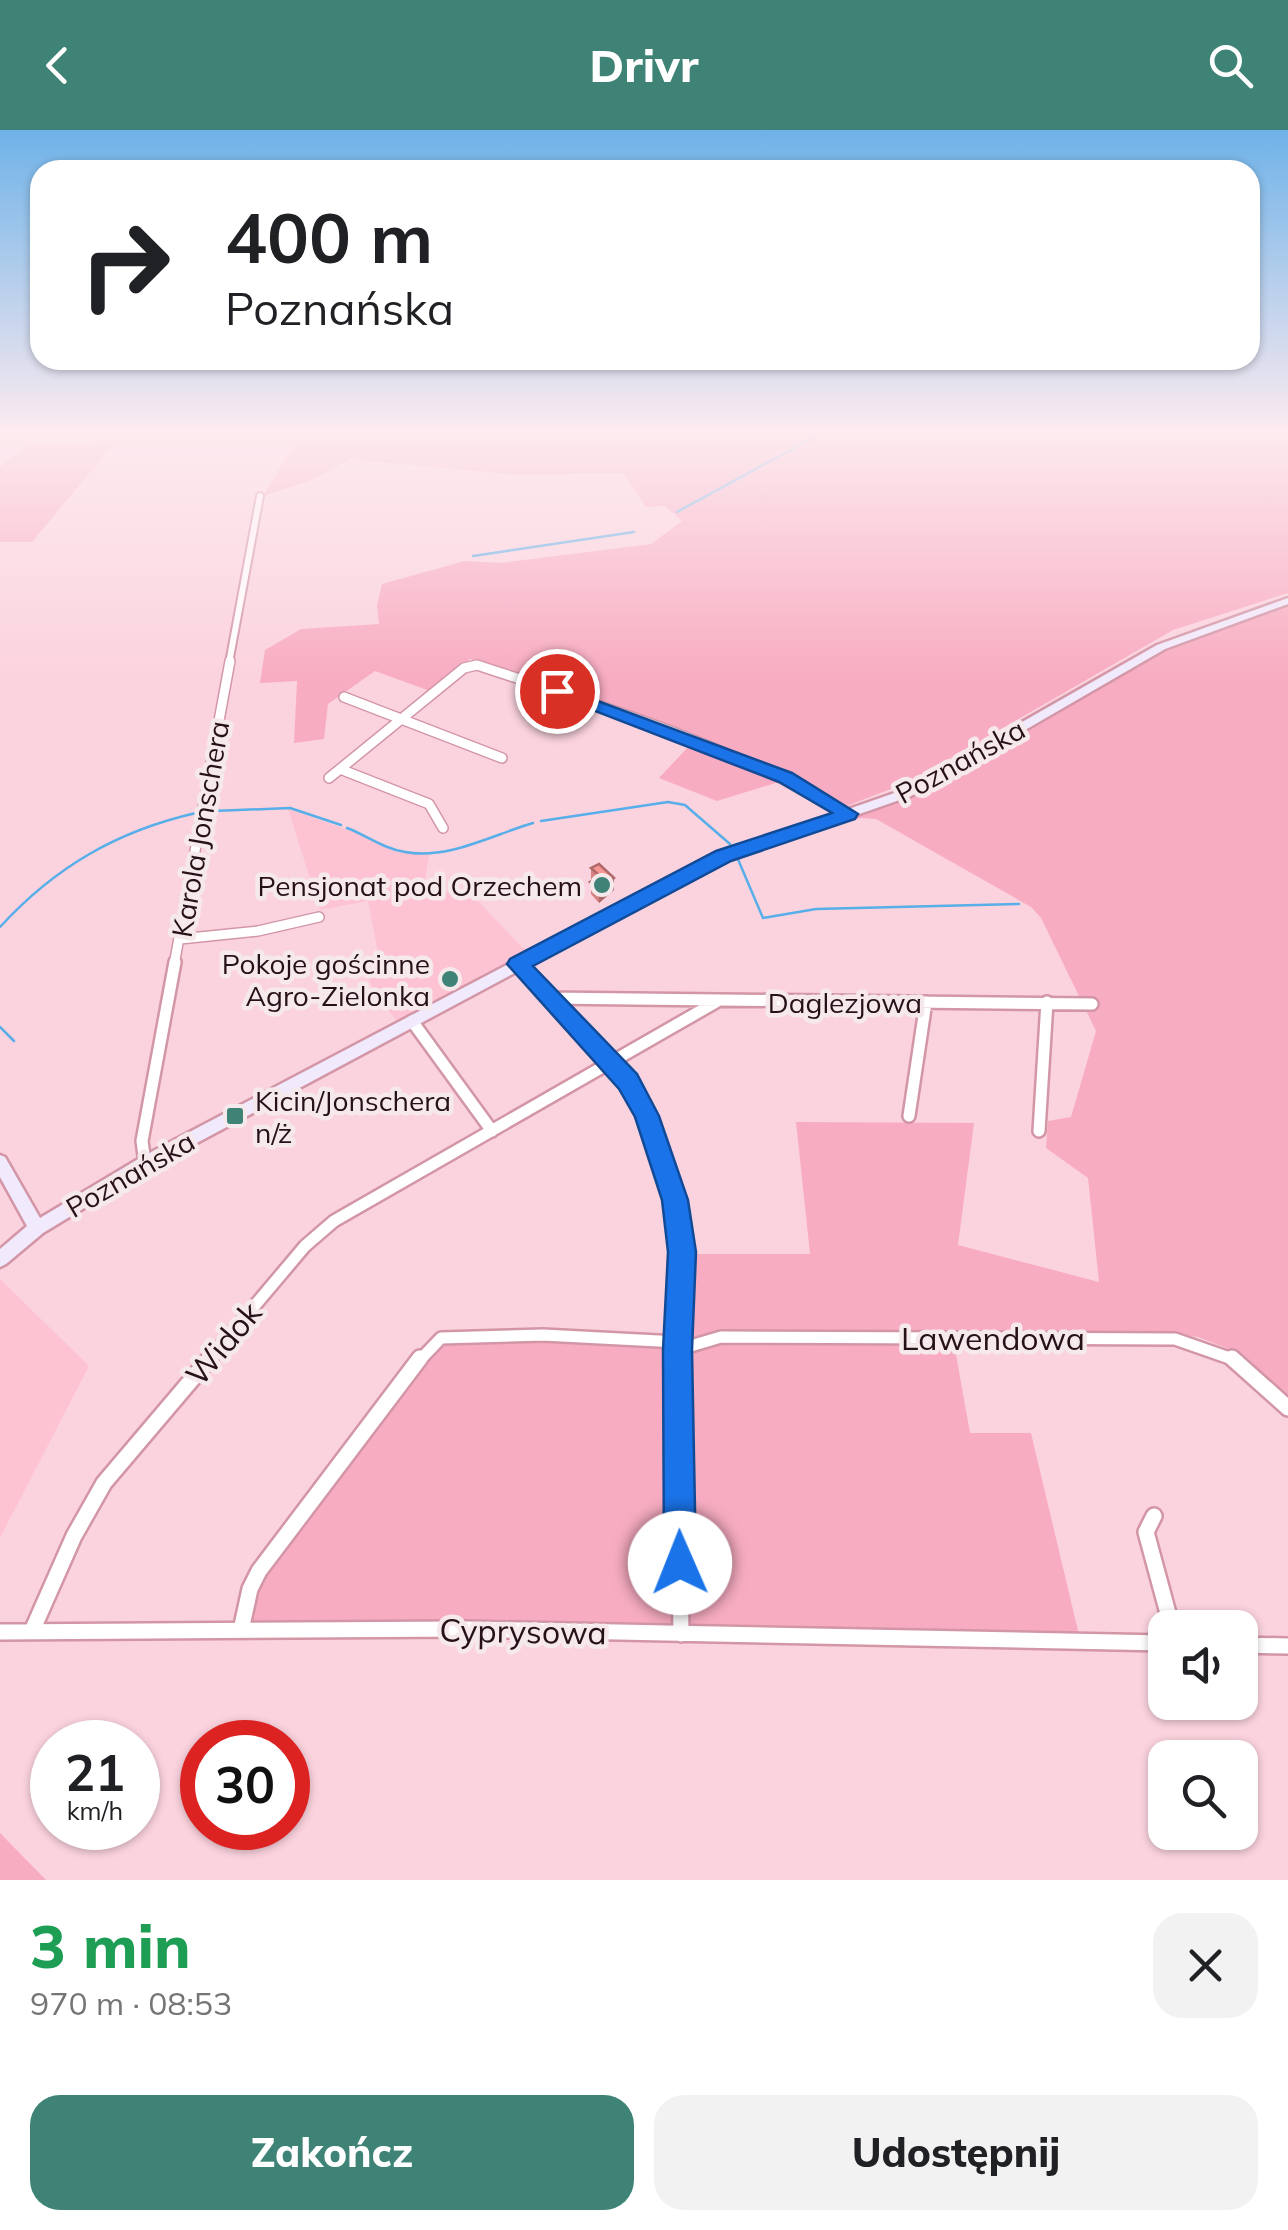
<!DOCTYPE html>
<html lang="pl">
<meta charset="utf-8">
<style>
body{margin:0;font-family:Mulish,sans-serif;background:#f2f2f2;color:#202124;height:100vh;display:flex;flex-direction:column;font-size:38px;white-space:nowrap}
*{box-sizing:border-box;margin:0}
p{font-size:32px;color:#757577}
.icon{flex:none;width:55px;height:55px;fill:none;stroke:currentColor;stroke-width:2;stroke-linecap:round;stroke-linejoin:round}
.map{position:relative;height:1750px;overflow:hidden}
.sheet{display:flex;flex-direction:column;background:#fff;flex:1}
.sheet>*{flex:none}
.hud{position:absolute;left:30px;top:30px;width:1230px;height:210px;border-radius:30px;box-shadow:0 2px 8px #0004;background:#fff;color:#202124;overflow:hidden}
.fabs{position:absolute;left:1148px;top:1480px;display:grid;gap:20px}
.fabs a{display:grid;place-items:center;width:110px;height:110px;border-radius:20px;background:#fff;box-shadow:0 2px 8px #0004;font-size:50px}
.speed{position:absolute;left:30px;top:1590px;display:flex;gap:20px;font-size:50px;font-weight:700;text-align:center}
.speed>*{display:grid;place-content:center;width:130px;height:130px;border-radius:50%;background:#fff;box-shadow:0 2px 8px #0004;line-height:1}
.speed small{font-size:25px;font-weight:400}
.speed .limit{border:15px solid #d22;background:#fff;color:#111}
.pin{position:absolute;display:grid;place-items:center;width:85px;height:85px;color:#fff;margin:-42px;border:5px solid #fff;border-radius:50%;box-shadow:0 2px 10px #0007}
.me{position:absolute;width:110px;margin:-55px;rotate:359deg;stroke-linejoin:round;filter:drop-shadow(0 0 8px #0008)}
.turn{display:flex;align-items:center;gap:35px;height:210px;padding:0 30px;font-size:45px}
.turn .icon{width:130px;height:130px;stroke-width:2.5}
.turn b{display:block;font-size:70px;line-height:85px}
.round{display:grid;place-items:center;flex:none;width:105px;height:105px;border-radius:30px;background:#f2f2f2}
.headline{display:flex;align-items:center;justify-content:space-between;height:170px;padding:0 30px}
h1{font-size:60px;font-weight:800;line-height:75px;color:#1e9e55}
.primary-button{display:flex;gap:20px;margin-top:auto;padding:20px 30px}
.primary-button a{flex:1;height:115px;border-radius:30px;background:#3f8377;color:#fff;font-size:40px;font-weight:800;line-height:115px;text-align:center}
.primary-button a+a{background:#f2f2f2;color:#202124}
header{display:flex;justify-content:space-between;align-items:center;height:130px;padding:0 30px;background:#3f8377;color:#fff;font-size:45px;font-weight:800}
.map>svg:first-child{display:block}
.built{fill:#fdc3d2}
.green{fill:#f8acc1}
.lines{fill:none;stroke-linecap:round;stroke-linejoin:round}
.stream{stroke:#58aee8;stroke-width:2.5}
.street-far3-casing{stroke:#d396a7;stroke-width:10}
.street-far2-casing{stroke:#d396a7;stroke-width:12}
.street-far1-casing{stroke:#d396a7;stroke-width:16}
.street-casing{stroke:#d396a7;stroke-width:20}
.secondary-casing{stroke:#d396a7;stroke-width:5}
.street-far3{stroke:#fff;stroke-width:6}
.street-far2{stroke:#fff;stroke-width:9}
.street-far1{stroke:#fff;stroke-width:11}
.street{stroke:#fff;stroke-width:15}
.secondary{fill:#f1eafc;fill-rule:evenodd}
.wall{fill:#d58180}
.shaded-wall{fill:#ae6968}
.building{fill:#f89695;stroke:#ae6968;stroke-width:2.5}
.route{fill:#1a73e8;stroke:#114b97;stroke-width:2.5}
.poi-dot{fill:#3f8377;stroke:#f6e9ec;stroke-width:4}
.labels{text-anchor:middle;dominant-baseline:central;stroke-width:9;stroke-linejoin:round;paint-order:stroke}
.street-label{font-size:28px;fill:#271118;stroke:#f6e9ec}
.poi-label{font-size:28px;fill:#271118;stroke:#f6e9ec;text-anchor:end}
.near-street-label{font-size:32px;fill:#271118;stroke:#f6e9ec}
</style>
<header><svg class="icon" aria-label="back" viewBox="0 0 24 24"><path d="M15 5l-7 7 7 7"/></svg>Drivr<svg class="icon" aria-label="search" viewBox="0 0 24 24"><circle cx="10" cy="10" r="6"/><path d="M15 15l6 6"/></svg></header>
<div class="map">
<svg width="1288" height="1750" viewBox="0 0 1288 1750">
<rect width="100%" height="100%" fill="#fbd3de"/>
<path class="built" d="M288,679L366,706L397,722L429,725L424,758L473,766L523,818L533,819L397,891L374,862L360,828L378,823L368,771L320,780Z
M0,1149L89,1236L0,1408V1418Z"/>
<path class="green" d="M90,303H123L32,412H0V337L28,314L86,315L102,309L86,307Z
M301,303H1288V463L1173,500L909,652L844,677C728,611 597,572 470,529L430,561L375,541L328,574L324,609L294,613L297,551L260,553L265,520L301,499L379,494L377,476L382,454L465,431L501,433L651,414L682,391L665,376L646,377L623,343L518,345L350,329L310,351L263,366Z
M1288,476V1268L1244,1225L1198,1207L1155,1202H952L970,1303H1031L1079,1505L463,1493H249L261,1447L440,1213L457,1209L684,1218L692,1124H810L796,992L974,993L958,1115L1099,1152L1088,1048L1046,1018L1048,991L1071,987L1096,901L1041,788L1031,777L876,689L861,688L790,708L896,672L927,657L1169,517Z
M690,615L782,651L717,671L659,648Z
M0,1703L46,1750H0Z"/>
<g class="lines">
<path class="stream" d="M677,382L818,305
M473,426L634,402
M213,681L290,678L341,695
M541,691L668,672L685,675L730,714
M347,698C366,705 384,719 405,722C448,730 492,705 533,693
M737,727L763,788L816,779L1019,774
M0,797C55,737 117,701 196,683
M0,897L14,911"/>
<g class="street-far3-casing">
<path id="street-far3" d="M229,533L260,366"/>
</g>
<g class="street-far2-casing">
<path id="street-far2" d="M344,567L502,628
M340,639L429,674L443,698
M329,648L464,538L477,535C604,577 733,616 848,684
M180,809L258,801L319,787
M174,835L230,531"/>
</g>
<g class="street-far1-casing">
<path id="street-far1" d="M518,834L547,868L1092,874
M547,868L628,952L647,985L675,1070L682,1122L677,1231
M412,891L492,1001
M909,986L926,872
M1039,1001L1047,872
M145,1033L142,1011L175,832
M677,1220L721,1207L1175,1209L1238,1231
M208,1231L305,1116L334,1091L716,872
M419,1231L441,1208L543,1205L678,1212"/>
</g>
<g class="street-casing">
<path id="street" d="M677,1228L681,1504
M1232,1228L1288,1278
M1154,1386L1146,1402L1172,1498
M241,1500L250,1459L259,1441L420,1228
M32,1501L74,1406L104,1353L210,1228
M0,1502L466,1499L1165,1513
M1240,1515L1288,1516"/>
</g>
<g class="secondary-casing">
<path id="secondary" d="M1288,468V474L1165,519L911,666L722,732L150,1038L43,1103L6,1134L0,1137V1119L27,1096L0,1047V1025L5,1027L40,1088L140,1028L714,726L903,660L1157,515Z"/>
</g>
<use href="#street-far3" class="street-far3"/>
<use href="#street-far2" class="street-far2"/>
<use href="#street-far1" class="street-far1"/>
<use href="#street" class="street"/>
<use href="#secondary" class="secondary"/>
</g>
<path class="wall" d="M591,738L614,748V760L599,773L591,764Z"/>
<path class="shaded-wall" d="M614,748V760L599,773V760Z"/>
<path class="building" d="M599,734L614,748L599,760L590,752L600,746L591,738Z"/>
<linearGradient id="sky" x2="0" y2="1"><stop stop-color="#6eb2e8"/><stop offset="0.55" stop-color="#fdebf0"/><stop offset="1" stop-color="#fdebf0" stop-opacity="0"/></linearGradient>
<rect width="1288" height="548" fill="url(#sky)"/>
<path class="route" d="M557,556L792,643L858,684L855,689L731,731L533,836L637,944L659,986L688,1070L696,1122L692,1220L696,1433L691,1445L680,1450L669,1445L664,1433L663,1220L668,1122L662,1070L635,987L619,959L507,834L510,829L716,721L832,683L779,652L551,564V557Z"/>
<g class="poi-dot">
<circle cx="602" cy="755" r="10"/>
<circle cx="450" cy="849" r="10"/>
<rect x="225" y="976" width="20" height="20" rx="5"/>
</g>
<g class="labels">
<g class="street-label">
<text transform="translate(960 631) rotate(-29)">Poznańska</text>
<text transform="translate(200 699) rotate(-80)">Karola Jonschera</text>
<text x="845" y="872">Daglezjowa</text>
<text transform="translate(130 1044) rotate(-30)">Poznańska</text>
</g>
<g class="poi-label">
<text x="582" y="755">Pensjonat pod Orzechem</text>
<text x="430" y="833">Pokoje gościnne<tspan x="430" dy="32">Agro-Zielonka</tspan></text>
<text x="255" y="970" text-anchor="start">Kicin/Jonschera<tspan x="255" dy="32">n/ż</tspan></text>
</g>
<g class="near-street-label">
<text x="993" y="1208">Lawendowa</text>
<text transform="translate(223 1213) rotate(-50)">Widok</text>
<text transform="translate(523 1501) rotate(1)">Cyprysowa</text>
</g>
</g>
</svg>
<div class="fabs">
<a><svg class="icon" aria-label="sound" viewBox="0 0 24 24"><path d="M4 9h4l5-4v14l-5-4H4zM17 9q2 3 0 6"/></svg></a>
<a><svg class="icon" aria-label="search" viewBox="0 0 24 24"><circle cx="10" cy="10" r="6"/><path d="M15 15l6 6"/></svg></a>
</div>
<div class="speed"><div>21<small>km/h</small></div><div class="limit">30</div></div>
<div class="pin" style="left:557px;top:561px;background:#d93025"><svg class="icon" aria-label="arrive" viewBox="0 0 24 24"><path d="M6 21V4h12l-3 4 3 4H6"/></svg></div>
<svg class="me" style="left:680px;top:1433px" viewBox="-20 -20 40 40"><circle r="19" fill="#fff"/><path d="M0-13L10 11 0 6-10 11z" fill="#1a73e8"/></svg>
<div class="hud">
<div class="turn"><svg class="icon" aria-label="right" viewBox="0 0 24 24"><path d="M7 20v-9h11M14 6l5 5-5 5"/></svg><div><b>400 m</b>Poznańska</div></div>
</div>
</div>
<section class="sheet">
<div class="headline"><div><h1>3 min</h1><p>970 m · 08:53</p></div><a class="round"><svg class="icon" aria-label="close" viewBox="0 0 24 24"><path d="M6 6l12 12M18 6L6 18"/></svg></a></div>
<div class="primary-button"><a>Zakończ</a><a>Udostępnij</a></div>
</section>
